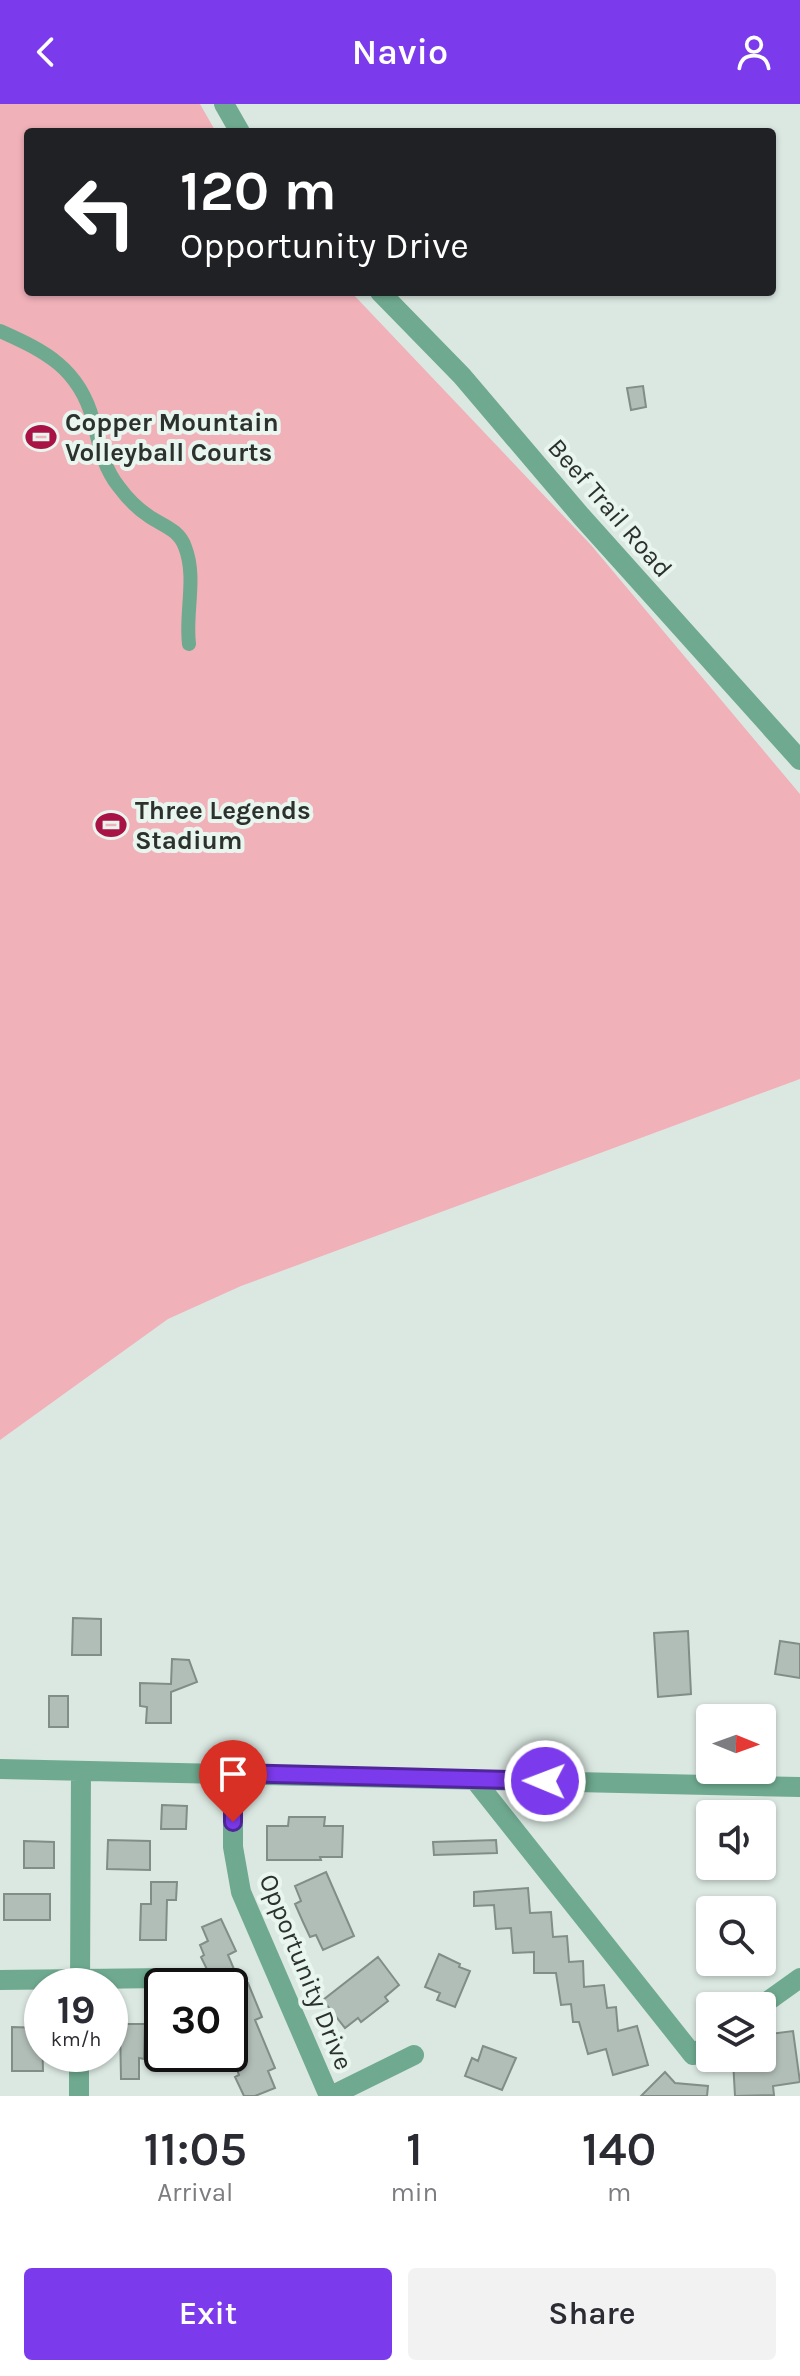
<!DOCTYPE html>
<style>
body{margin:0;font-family:Karla,sans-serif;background:#f2f2f3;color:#2b2b33;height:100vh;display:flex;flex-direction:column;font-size:30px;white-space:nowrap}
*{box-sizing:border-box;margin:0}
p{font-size:26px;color:#7c7c81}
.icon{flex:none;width:44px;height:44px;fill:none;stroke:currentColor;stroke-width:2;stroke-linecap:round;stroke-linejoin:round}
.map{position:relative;height:1992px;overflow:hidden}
.sheet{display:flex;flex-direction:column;background:#fff;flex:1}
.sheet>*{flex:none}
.hud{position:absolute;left:24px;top:24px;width:752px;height:168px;border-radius:8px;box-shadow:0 2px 6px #0004;background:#202124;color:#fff;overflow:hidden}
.needle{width:52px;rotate:91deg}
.tools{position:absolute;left:696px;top:1600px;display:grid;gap:16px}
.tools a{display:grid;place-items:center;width:80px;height:80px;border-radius:8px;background:#fff;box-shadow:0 2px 6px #0004;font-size:40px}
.speed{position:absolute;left:24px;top:1864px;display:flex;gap:16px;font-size:40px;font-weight:700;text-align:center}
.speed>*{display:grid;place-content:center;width:104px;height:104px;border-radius:50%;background:#fff;box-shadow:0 2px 6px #0004;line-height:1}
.speed small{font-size:20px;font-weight:400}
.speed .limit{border:4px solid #111;border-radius:12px;background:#fff;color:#111}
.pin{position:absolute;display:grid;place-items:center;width:68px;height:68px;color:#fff;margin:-82px -34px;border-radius:50% 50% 50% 0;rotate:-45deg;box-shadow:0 0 8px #0007}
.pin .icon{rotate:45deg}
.me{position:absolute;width:88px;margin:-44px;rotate:271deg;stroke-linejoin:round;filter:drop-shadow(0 0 6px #0008)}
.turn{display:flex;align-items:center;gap:28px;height:168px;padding:0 24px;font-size:36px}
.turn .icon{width:104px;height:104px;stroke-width:2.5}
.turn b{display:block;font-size:56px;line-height:68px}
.eta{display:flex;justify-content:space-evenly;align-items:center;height:136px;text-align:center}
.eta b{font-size:48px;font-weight:600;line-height:56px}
.action{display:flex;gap:16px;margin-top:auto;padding:16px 24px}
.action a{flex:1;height:92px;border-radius:8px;background:#7c3aed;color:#fff;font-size:32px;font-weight:600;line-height:92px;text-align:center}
.action a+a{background:#f2f2f3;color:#2b2b33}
header{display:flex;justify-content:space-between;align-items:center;height:104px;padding:0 24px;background:#7c3aed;color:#fff;font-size:36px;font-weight:600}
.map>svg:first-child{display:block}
.green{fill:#f1b1b9}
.building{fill:#b1beb7;stroke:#818d87;stroke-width:2}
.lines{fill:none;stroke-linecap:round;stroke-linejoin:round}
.pedestrian{stroke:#6faa90;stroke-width:14}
.minor{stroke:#6faa90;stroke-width:20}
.route-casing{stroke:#51269a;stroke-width:20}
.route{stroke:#7c3aed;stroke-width:14}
.labels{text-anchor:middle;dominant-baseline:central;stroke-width:8;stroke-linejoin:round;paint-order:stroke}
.poi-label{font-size:26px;font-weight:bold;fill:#2c312e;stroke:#e8f6ef;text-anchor:start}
.street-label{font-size:26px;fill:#2c312e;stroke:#e8f6ef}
</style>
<header><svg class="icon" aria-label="back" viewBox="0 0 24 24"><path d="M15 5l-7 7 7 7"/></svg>Navio<svg class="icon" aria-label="person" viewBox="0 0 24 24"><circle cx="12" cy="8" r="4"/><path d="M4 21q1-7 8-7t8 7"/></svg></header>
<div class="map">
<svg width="800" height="1992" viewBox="0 0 800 1992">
<rect width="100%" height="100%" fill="#dbe8e2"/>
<path class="green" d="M0,0H200L216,28H28V188H351L591,441L800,690V975L241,1182L168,1215L0,1336Z"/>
<path class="building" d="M643,282L646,303L631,306L627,284Z
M73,1514L101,1515V1551H72Z
M688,1527L691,1590L658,1593L654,1529Z
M780,1537L800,1540V1574L775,1570Z
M172,1555L189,1556L197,1578L171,1588V1619H146L147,1603L140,1602V1579L171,1580Z
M49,1592H68V1623H49Z
M162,1701L187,1702L186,1725H161Z
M289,1713H325L324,1722H343L342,1753H320L321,1756H267V1722H288Z
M108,1736L150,1737V1766L107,1765Z
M496,1736L497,1749L434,1751L433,1738Z
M24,1737L54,1738V1764H24Z
M326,1768L354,1832L323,1846L316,1831L310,1833L303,1818L295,1800L301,1797L295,1782Z
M151,1778H177L176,1796H167L166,1836H140L141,1800H151Z
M528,1784L530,1809L551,1808L553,1833L567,1832L569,1858L583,1857L584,1883L604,1881L607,1904L616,1903L618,1927L637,1922L648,1961L613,1971L606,1945L588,1950L579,1918H573L571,1900L561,1901L556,1869H534V1848L513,1849L511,1824L496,1825L494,1801L474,1802V1788Z
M4,1790H50V1816H4Z
M221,1815L236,1847L228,1851L241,1882L248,1879L262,1913L255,1916L275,1964L268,1967L275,1984L255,1992H244L235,1973L239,1971L235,1961L240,1959L230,1936V1882H215L201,1853L204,1851L200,1841L208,1837L202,1823Z
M439,1850L460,1860L459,1863L470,1867L455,1903L437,1896L440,1889L425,1883Z
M378,1853L399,1881L385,1893L388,1897L361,1918L358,1914L345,1924L323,1896Z
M120,1920H145L144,1955L139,1954V1975H121Z
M12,1923L42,1924L43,1967H12Z
M793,1927L800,1978L773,1982L774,1991L735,1992L733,1956L762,1954V1931Z
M483,1942L516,1954L502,1986L465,1972L472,1954L478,1957Z
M665,1968L675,1979L708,1982L707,1992H641Z"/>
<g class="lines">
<path class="pedestrian" d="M0,227C45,247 79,264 93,316C99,340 103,363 119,383C127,394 138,405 150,413C164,422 179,426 185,443C197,473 185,509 189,540"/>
<path class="minor" d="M224,0L240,28
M380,188L462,272L581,412L800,656
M0,1665L800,1683
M233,1669V1743L241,1788L329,1992
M474,1675L693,1951L710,1939
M0,1876L166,1874
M80,1882L81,1667
M761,1902L800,1874
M79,1992V1950
M331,1992L414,1951"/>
</g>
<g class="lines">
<g class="route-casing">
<path id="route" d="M233,1718V1669L545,1677"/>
</g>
<use href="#route" class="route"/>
</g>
<defs>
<g id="stadium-bare" transform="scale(2.4)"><path d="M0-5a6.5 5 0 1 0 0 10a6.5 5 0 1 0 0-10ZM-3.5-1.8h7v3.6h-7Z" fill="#a81244" stroke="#e8f6ef" stroke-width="2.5" paint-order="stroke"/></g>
</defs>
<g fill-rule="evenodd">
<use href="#stadium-bare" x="41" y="333"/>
<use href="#stadium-bare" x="111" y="721"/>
</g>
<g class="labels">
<g class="poi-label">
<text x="65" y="318">Copper Mountain<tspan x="65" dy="30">Volleyball Courts</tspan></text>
<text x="135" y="706">Three Legends<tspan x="135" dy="30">Stadium</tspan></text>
</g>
<g class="street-label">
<text transform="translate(610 404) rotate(49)">Beef Trail Road</text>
<text transform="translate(306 1868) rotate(68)">Opportunity Drive</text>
</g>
</g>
</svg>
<div class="tools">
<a><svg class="needle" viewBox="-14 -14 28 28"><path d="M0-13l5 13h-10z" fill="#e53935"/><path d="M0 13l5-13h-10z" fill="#7c7c81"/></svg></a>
<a><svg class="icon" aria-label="sound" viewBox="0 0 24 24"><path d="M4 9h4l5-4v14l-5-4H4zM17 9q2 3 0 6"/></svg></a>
<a><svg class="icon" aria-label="search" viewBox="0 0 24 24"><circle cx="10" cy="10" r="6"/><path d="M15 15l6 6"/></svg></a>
<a><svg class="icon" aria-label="layers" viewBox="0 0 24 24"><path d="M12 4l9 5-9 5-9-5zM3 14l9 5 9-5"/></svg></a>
</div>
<div class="speed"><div>19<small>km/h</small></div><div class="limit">30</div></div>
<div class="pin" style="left:233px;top:1718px;background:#d93025"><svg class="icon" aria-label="arrive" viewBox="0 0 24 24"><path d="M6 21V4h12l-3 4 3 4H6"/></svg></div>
<svg class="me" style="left:545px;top:1677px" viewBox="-20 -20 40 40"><circle r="17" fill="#7c3aed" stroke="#fff" stroke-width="3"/><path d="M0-11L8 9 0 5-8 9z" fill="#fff"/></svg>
<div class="hud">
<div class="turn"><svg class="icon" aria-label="left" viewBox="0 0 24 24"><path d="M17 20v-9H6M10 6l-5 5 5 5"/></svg><div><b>120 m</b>Opportunity Drive</div></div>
</div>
</div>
<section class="sheet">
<div class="eta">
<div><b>11:05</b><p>Arrival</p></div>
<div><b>1</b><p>min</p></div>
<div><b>140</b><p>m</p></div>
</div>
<div class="action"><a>Exit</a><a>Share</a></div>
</section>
